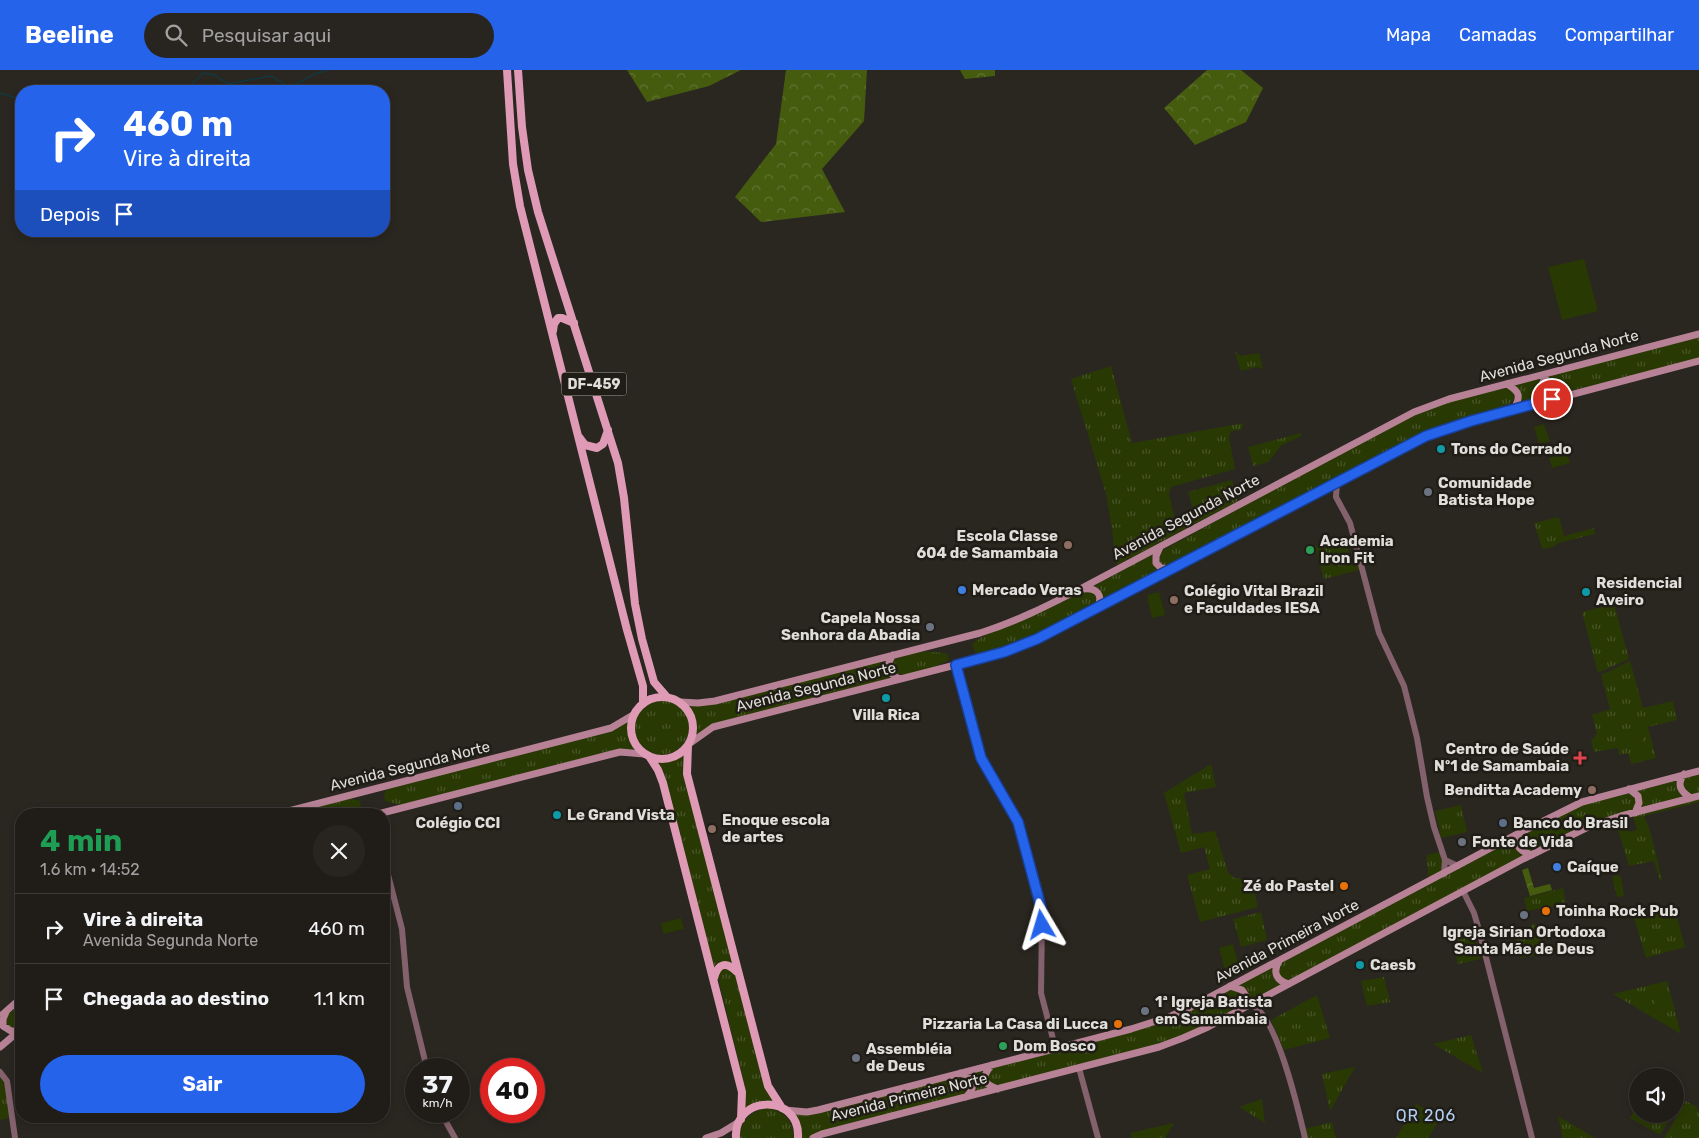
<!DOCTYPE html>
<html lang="pt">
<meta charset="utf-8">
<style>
body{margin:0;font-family:Rubik,sans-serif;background:#282521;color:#f1f3f6;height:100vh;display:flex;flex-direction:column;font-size:19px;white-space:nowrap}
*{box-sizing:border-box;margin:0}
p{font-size:16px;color:#a2a1a2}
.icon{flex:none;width:28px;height:28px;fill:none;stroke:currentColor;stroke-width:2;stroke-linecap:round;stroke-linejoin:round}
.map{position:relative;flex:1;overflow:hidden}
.side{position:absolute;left:15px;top:738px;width:375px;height:315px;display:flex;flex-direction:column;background:#201c18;border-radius:20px;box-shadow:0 2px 8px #0003,0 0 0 1px #3d3a37}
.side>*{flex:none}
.hud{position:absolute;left:15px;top:15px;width:375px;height:152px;border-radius:20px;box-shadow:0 2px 8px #0003,0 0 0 1px #3d3a37;background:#2563eb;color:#fff;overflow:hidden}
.fabs{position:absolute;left:1629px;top:998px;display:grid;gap:10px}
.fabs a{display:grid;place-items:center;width:55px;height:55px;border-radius:50%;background:#201c18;box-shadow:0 2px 8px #0003,0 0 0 1px #3d3a37;font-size:25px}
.speed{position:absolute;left:405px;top:988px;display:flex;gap:10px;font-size:25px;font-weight:700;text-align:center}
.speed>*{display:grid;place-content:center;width:65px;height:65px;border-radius:50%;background:#201c18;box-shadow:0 2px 8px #0003,0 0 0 1px #3d3a37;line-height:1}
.speed small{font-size:12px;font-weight:400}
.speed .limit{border:8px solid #d22;background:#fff;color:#111}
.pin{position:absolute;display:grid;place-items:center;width:42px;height:42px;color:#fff;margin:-21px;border:2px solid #fff;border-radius:50%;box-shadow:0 1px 5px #0007}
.me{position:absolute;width:55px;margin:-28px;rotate:353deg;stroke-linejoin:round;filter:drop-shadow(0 0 4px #0008)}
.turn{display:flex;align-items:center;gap:18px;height:105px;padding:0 25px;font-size:22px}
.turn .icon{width:65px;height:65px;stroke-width:2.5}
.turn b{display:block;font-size:35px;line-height:42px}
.then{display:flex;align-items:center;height:48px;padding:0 25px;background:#0003;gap:10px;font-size:19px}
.round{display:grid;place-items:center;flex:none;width:52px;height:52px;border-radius:26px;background:#282521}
.summary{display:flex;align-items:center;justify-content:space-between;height:85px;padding:0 25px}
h1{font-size:30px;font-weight:700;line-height:38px;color:#1e9e55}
.action{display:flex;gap:10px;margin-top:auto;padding:10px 25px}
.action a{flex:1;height:58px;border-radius:30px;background:#2563eb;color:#fff;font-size:20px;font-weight:700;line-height:58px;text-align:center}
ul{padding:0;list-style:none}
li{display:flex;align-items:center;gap:15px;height:70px;padding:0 25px;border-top:1px solid #3d3a37}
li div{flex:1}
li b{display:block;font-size:19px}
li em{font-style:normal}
header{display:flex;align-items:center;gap:30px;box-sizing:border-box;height:70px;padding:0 25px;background:#2563eb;color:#fff}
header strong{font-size:24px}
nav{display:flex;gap:28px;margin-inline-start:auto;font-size:18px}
.search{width:350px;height:45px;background:#282521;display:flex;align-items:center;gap:12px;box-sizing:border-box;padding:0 18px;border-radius:28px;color:#a2a1a2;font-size:19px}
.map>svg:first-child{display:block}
.grass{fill:url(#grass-tufts)}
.forest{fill:url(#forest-crowns)}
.garden{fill:#293904}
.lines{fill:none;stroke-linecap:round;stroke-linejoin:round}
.stream{stroke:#064151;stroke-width:1}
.tertiary{stroke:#83616d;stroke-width:6}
.secondary{stroke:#b78296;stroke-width:7}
.primary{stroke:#df9bb5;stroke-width:8}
.route-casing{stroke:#184099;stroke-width:12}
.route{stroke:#2563eb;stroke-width:9}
.culture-dot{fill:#0f9aa8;stroke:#201d17;stroke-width:2}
.worship-dot{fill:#6b7280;stroke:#201d17;stroke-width:2}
.education-dot{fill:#8d6e63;stroke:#201d17;stroke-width:2}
.leisure-dot{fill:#2e9e5b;stroke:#201d17;stroke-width:2}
.shop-dot{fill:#3f7fe0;stroke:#201d17;stroke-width:2}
.health-dot{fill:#e0444e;stroke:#201d17;stroke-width:2}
.service-dot{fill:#5c6f8a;stroke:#201d17;stroke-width:2}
.food-dot{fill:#e8710a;stroke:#201d17;stroke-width:2}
.labels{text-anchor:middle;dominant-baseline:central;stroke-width:5;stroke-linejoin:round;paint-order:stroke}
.shield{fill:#201d17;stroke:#a6a4a0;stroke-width:1}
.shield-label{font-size:14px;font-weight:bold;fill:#e0deda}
.street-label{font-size:15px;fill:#e0deda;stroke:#201d17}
.poi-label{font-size:15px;font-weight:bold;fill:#e0deda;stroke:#201d17;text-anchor:start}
.neighbourhood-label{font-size:16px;letter-spacing:1px;fill:#b2cff4;stroke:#201d17}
</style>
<header>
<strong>Beeline</strong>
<div class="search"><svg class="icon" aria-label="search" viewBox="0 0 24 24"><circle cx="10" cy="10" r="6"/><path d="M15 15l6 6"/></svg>Pesquisar aqui</div>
<nav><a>Mapa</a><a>Camadas</a><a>Compartilhar</a></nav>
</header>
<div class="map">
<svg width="1699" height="1068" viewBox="0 0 1699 1068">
<defs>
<pattern id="grass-tufts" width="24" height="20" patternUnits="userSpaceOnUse" patternTransform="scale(1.25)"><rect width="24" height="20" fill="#293904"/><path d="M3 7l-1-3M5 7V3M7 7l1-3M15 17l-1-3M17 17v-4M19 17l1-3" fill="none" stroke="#485528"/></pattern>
<pattern id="forest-crowns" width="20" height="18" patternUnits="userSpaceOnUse" patternTransform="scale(1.25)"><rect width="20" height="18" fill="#455c0f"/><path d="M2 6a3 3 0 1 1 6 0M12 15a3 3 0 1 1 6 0" fill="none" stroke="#607331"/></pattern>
</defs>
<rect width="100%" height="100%" fill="#2a2620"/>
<path class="grass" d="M1699,266V289L1573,320L1552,324L1546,321L1543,312L1548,305Z
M1235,282L1241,286L1259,283L1263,299L1257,297L1241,301Z
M1111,296L1132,373L1244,353L1241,360L1231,361L1229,367L1235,399L1171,417L1169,424L1175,450H1192L1194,443L1188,422L1232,410L1238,431L1117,495L1114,479L1124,477L1122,458H1112L1106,424L1071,309Z
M1541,307C1536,315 1539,321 1545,328L1519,335L1521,324L1518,318L1514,315Z
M1506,318L1515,323L1514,329L1511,333L1419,365L1172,495H1162L1158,487L1161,481L1415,343L1450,330Z
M1301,363L1302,366L1282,375L1268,392L1253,396L1248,377Z
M1559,447L1564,466L1594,458L1595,464L1558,473L1551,478L1542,479L1534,453Z
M1345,468L1353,496L1358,495L1359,500L1324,509L1315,476Z
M1153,483L1152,490L1156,499L1162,501L1100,536L1102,528L1100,518L1092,517Z
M1091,521L1099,529L1094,536L1029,570L1003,580L976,585L972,574L983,566L1084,522Z
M1614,534L1629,589L1598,603L1582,542Z
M919,581L947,583L949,590C932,598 913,607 894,604L890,600V591Z
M887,588L884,593V601L893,607L719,654L694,667C695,655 696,643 687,634L697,635Z
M1630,591L1643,638L1673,631L1677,650L1648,657L1656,688L1631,694L1628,683L1619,685L1618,678L1594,682L1591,671L1597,664L1592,645L1610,639L1601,605Z
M633 657a28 28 0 1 1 56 0a28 28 0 1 1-56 0Z
M628,649V665L635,679L617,680L401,735L385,731L384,726L387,717L477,695Z
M685,682L735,897L715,901L676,748L661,702L653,691C665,692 675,689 685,682Z
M1211,694L1216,717L1184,723L1192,764L1215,761L1228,802L1234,808L1251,810L1258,837L1200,852L1187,805L1210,799L1204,777L1181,783L1164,723Z
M1699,699V723L1588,754L1197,961L1136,981L822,1062L809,1068H801V1061L794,1044L1158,953L1582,732Z
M348,728L360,731L361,740L355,744H300L303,740Z
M1699,729V732L1644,746L1650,760L1662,810H1660L1654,791L1629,796L1615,750L1625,748L1629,762L1637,760L1633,746Z
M1461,735L1467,762L1441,768L1435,741Z
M1440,782L1444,795L1441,802L1429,809L1426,785Z
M1617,805L1621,807L1624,826L1617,827L1612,807Z
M1563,818L1566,834L1527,841L1524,828Z
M1675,839L1685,877L1646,888L1634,848Z
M1261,842L1267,870L1241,877L1233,849Z
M1534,854L1537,856L1544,884L1520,888L1514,865Z
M1475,864L1481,889L1458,894L1452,869Z
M724,897H729L735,904L776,1032L766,1031L744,1040L746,1021L718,907L719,900Z
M1384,907L1390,932L1367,936L1361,911Z
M1667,911L1681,964L1613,924Z
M1317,925L1330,968L1284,980L1271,950Z
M21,931V953L12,958L7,955L6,946L20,935Z
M1471,965L1483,1003L1433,974Z
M1355,997L1330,1041L1322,1004Z
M0,1006L5,1013L9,1048L0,1050Z
M1262,1029L1265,1053L1239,1037Z
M1686,1031L1697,1037L1699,1045V1068H1664Z
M1416,1034L1440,1048L1428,1068H1396Z
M1637,1036L1638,1044H1673L1660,1065L1630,1048Z
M768,1038C784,1041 794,1051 794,1068H740C740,1050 751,1041 768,1038Z
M1558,1046L1595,1068H1563Z
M1332,1052L1336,1068H1307L1304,1059Z
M1174,1053L1165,1068H1132L1130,1063Z"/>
<path class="forest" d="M627,0H741L709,16L647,32Z
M786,0H867L864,51L822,99L845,142L761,152L735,127L776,74Z
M960,0H995V6L965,9Z
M1207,0H1241L1263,18L1246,52L1195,75L1164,38Z
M1528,798L1534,818L1550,814L1552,820L1530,826L1522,800Z"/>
<path class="garden" d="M1584,189L1598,241L1562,250L1548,197Z
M1544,354L1550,371L1539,374L1534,357Z
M1567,384L1570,393L1552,398L1549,388Z
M1123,457L1125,478L1114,479L1112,458Z
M1159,522L1165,545L1152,548L1147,525Z
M1642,666L1646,683L1636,686L1631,668Z
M681,848L684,859L663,864L661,853Z
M1255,850L1258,864L1240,869L1236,855Z
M1233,874L1240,900L1226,904L1219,878Z
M1663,918L1668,938L1657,940L1652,921Z
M1412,1044L1432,1055L1424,1068H1399Z"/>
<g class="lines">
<path class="stream" d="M50,21L76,15L96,21
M185,21L203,3L215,5L228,14L271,6L290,17L315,4L328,0
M0,23L16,28L21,27"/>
<path class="tertiary" d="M1337,412L1336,427L1350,453L1379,563L1404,616L1417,668L1427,727L1434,757L1445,790
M956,595L981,688L1018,752L1038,826L1042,848L1041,923L1053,969L1051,976L1047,980
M384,789L402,859L407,917L427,999
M1444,804L1445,790L1458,796
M1463,821L1474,843L1479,860L1532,1068
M1250,935C1276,940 1299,1043 1305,1068
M1079,998L1098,1068
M0,1002L7,1011L15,1068
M440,1041L455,1068"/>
<path class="secondary" d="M1547,304L1543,312L1542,320L1553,329
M1507,314C1520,322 1521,326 1514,339
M1160,477L1156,486V493L1161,498L1171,499
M1083,519C1097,517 1104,525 1097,539
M893,585C885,596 888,604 900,609
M680,632L698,633L715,631L980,563C1015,552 1047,536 1080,519L1414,342L1449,329L1699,264
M689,674L713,657L967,592L1029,572L1097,539L1395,381L1440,361L1471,351L1699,291
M1684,704C1676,715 1681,722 1691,728
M1629,719L1638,726L1639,733L1635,743
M277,744L611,658L633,645
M378,744L620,682L644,684
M1519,763C1514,776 1520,781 1532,785
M1279,891C1272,903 1277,911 1289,914
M1230,916L1242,920L1246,926L1241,939
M6,942L3,949V956L11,961H19
M3,944L21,928
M0,977L19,961
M992,995C981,1007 982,1014 998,1019
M961,1003C973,1008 977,1017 966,1027
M785,1040L807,1042L818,1040L1131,959L1169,947L1191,937L1519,763L1582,732L1699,701
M706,1068L721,1063L739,1052
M813,1068L822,1064L1159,977L1183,968L1208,957L1523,789L1588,757L1621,746L1699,726"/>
<path class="primary" d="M507,0L513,94L520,136L627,560L643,616V632
M518,0L522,57L528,100L538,142L618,393L624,428L635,534L642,569L654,612L667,627
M553,261L554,254L558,248H562L574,253
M579,367L585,375L597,378L603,374L608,360
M631 658a31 31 0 1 1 62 0a31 31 0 1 1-62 0Z
M688,675L687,704L768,1016L782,1038
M649,686L658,700L663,713L742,1022L741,1049
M714,908C718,893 726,891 737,902
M736,1068C733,1024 801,1023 798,1068"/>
</g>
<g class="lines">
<g class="route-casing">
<path id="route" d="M1042,855V842L1038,826L1018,752L981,688L956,595L1004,582L1037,569L1426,366L1471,351L1552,329"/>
</g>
<use href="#route" class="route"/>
</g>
<g class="culture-dot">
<circle cx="1441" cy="379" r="5"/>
<circle cx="1586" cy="522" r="5"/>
<circle cx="886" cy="628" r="5"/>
<circle cx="557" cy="745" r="5"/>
<circle cx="1360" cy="895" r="5"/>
</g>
<g class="worship-dot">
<circle cx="1428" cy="422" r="5"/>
<circle cx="930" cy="557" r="5"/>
<circle cx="1462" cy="772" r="5"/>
<circle cx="1524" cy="845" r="5"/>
<circle cx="1145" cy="941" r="5"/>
<circle cx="856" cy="988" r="5"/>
</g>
<g class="education-dot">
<circle cx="1068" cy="475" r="5"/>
<circle cx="1174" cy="530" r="5"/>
<circle cx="1592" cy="720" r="5"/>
<circle cx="712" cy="759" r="5"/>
</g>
<g class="leisure-dot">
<circle cx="1310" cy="480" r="5"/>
<circle cx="1003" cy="976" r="5"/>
</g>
<g class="shop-dot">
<circle cx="962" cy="520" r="5"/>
<circle cx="1557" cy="797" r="5"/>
</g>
<path class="health-dot" d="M1577.5 680.5h5v5h5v5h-5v5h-5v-5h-5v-5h5z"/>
<g class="service-dot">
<circle cx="458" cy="736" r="5"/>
<circle cx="1503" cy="753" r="5"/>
</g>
<g class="food-dot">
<circle cx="1344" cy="816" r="5"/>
<circle cx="1546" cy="841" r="5"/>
<circle cx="1118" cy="954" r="5"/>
</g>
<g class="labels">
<rect class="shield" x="561.5" y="302.5" width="65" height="23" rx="4"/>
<g class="shield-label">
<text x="594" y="314">DF-459</text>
</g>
<g class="street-label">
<text transform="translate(1559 286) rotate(-15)">Avenida Segunda Norte</text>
<text transform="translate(1186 447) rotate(-28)">Avenida Segunda Norte</text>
<text transform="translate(816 617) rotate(-14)">Avenida Segunda Norte</text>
<text transform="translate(410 696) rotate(-14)">Avenida Segunda Norte</text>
<text transform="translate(1287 871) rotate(-28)">Avenida Primeira Norte</text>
<text transform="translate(909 1027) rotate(-14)">Avenida Primeira Norte</text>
</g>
<g class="poi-label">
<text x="1451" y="379">Tons do Cerrado</text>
<text x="1438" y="413">Comunidade<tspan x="1438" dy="17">Batista Hope</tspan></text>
<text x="1058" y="466" text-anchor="end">Escola Classe<tspan x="1058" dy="17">604 de Samambaia</tspan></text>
<text x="1320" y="471">Academia<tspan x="1320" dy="17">Iron Fit</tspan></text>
<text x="1596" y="513">Residencial<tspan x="1596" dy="17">Aveiro</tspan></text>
<text x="972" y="520">Mercado Veras</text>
<text x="1184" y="521">Colégio Vital Brazil<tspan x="1184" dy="17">e Faculdades IESA</tspan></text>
<text x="920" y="548" text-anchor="end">Capela Nossa<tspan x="920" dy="17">Senhora da Abadia</tspan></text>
<text x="886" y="645" text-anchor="middle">Villa Rica</text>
<text x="1569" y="679" text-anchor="end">Centro de Saúde<tspan x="1569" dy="17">Nº1 de Samambaia</tspan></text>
<text x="1582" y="720" text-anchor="end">Benditta Academy</text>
<text x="567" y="745">Le Grand Vista</text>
<text x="722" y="750">Enoque escola<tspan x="722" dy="17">de artes</tspan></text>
<text x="458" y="753" text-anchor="middle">Colégio CCI</text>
<text x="1513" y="753">Banco do Brasil</text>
<text x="1472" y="772">Fonte de Vida</text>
<text x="1567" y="797">Caíque</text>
<text x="1334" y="816" text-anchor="end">Zé do Pastel</text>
<text x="1556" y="841">Toinha Rock Pub</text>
<text x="1524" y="862" text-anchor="middle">Igreja Sirian Ortodoxa<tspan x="1524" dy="17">Santa Mãe de Deus</tspan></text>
<text x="1370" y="895">Caesb</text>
<text x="1155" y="932">1ª Igreja Batista<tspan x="1155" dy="17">em Samambaia</tspan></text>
<text x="1108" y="954" text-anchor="end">Pizzaria La Casa di Lucca</text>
<text x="1013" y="976">Dom Bosco</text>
<text x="866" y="979">Assembléia<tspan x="866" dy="17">de Deus</tspan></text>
</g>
<g class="neighbourhood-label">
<text x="1426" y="1045">QR 206</text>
</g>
</g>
</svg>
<div class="fabs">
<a><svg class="icon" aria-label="sound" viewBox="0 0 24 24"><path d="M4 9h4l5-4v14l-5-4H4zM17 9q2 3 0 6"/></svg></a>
</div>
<div class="speed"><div>37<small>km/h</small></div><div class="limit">40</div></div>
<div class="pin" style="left:1552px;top:329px;background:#d93025"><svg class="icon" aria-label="arrive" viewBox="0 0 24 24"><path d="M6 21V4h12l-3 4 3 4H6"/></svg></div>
<svg class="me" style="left:1042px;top:855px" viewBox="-20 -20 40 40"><path d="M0-17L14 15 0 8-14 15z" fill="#2563eb" stroke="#fff" stroke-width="4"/></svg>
<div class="hud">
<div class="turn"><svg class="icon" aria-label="right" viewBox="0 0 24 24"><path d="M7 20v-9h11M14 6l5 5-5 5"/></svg><div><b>460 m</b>Vire à direita</div></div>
<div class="then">Depois<svg class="icon" aria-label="arrive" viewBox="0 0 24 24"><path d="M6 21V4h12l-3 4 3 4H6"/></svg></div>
</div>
<section class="side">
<div class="summary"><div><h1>4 min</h1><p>1.6 km · 14:52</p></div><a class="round"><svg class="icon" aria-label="close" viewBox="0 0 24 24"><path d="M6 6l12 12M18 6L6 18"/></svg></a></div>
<ul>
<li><svg class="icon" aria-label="right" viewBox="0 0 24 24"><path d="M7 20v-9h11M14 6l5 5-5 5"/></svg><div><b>Vire à direita</b><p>Avenida Segunda Norte</p></div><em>460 m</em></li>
<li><svg class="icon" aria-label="arrive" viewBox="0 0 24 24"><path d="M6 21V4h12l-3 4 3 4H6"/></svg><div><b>Chegada ao destino</b></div><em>1.1 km</em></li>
</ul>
<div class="action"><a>Sair</a></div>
</section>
</div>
